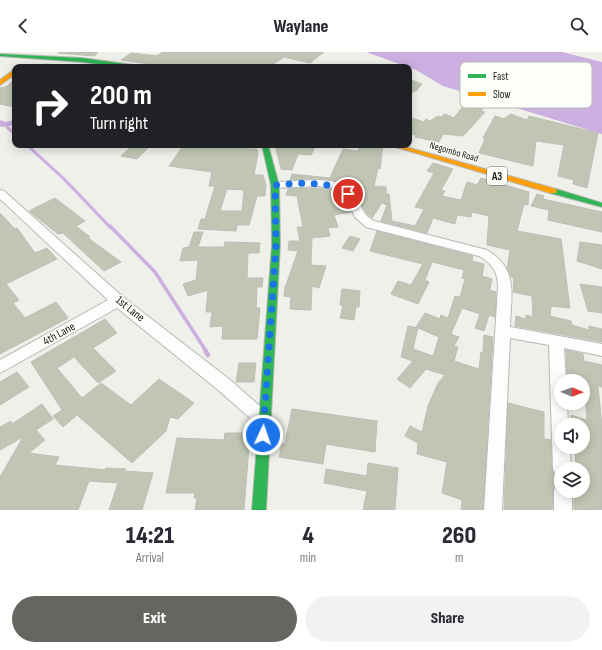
<!DOCTYPE html>
<style>
body{margin:0;font-family:"Sofia Sans Condensed",sans-serif;background:#f2f2f3;color:#2b2b33;height:100vh;display:flex;flex-direction:column;font-size:15px;white-space:nowrap}
*{box-sizing:border-box;margin:0}
p{font-size:13px;color:#7c7c81}
.icon{flex:none;width:22px;height:22px;fill:none;stroke:currentColor;stroke-width:2;stroke-linecap:round;stroke-linejoin:round}
.map{position:relative;height:458px;overflow:hidden}
.drawer{display:flex;flex-direction:column;background:#fff;flex:1}
.drawer>*{flex:none}
.hud{position:absolute;left:12px;top:12px;width:400px;height:84px;border-radius:8px;box-shadow:0 2px 10px #0003;background:#202124;color:#fff;overflow:hidden}
.needle{width:26px;rotate:91deg}
.tools{position:absolute;left:554px;top:322px;display:grid;gap:8px}
.tools a{display:grid;place-items:center;width:36px;height:36px;border-radius:50%;background:#fff;box-shadow:0 2px 10px #0003;font-size:20px}
.pin{position:absolute;display:grid;place-items:center;width:34px;height:34px;color:#fff;margin:-17px;border:2px solid #fff;border-radius:50%;box-shadow:0 1px 4px #0007}
.me{position:absolute;width:44px;margin:-22px;rotate:3deg;stroke-linejoin:round;filter:drop-shadow(0 0 3px #0008)}
.turn{display:flex;align-items:center;gap:14px;height:84px;padding:0 12px;font-size:18px}
.turn .icon{width:52px;height:52px;stroke-width:2.5}
.turn b{display:block;font-size:28px;line-height:34px}
.eta{display:flex;justify-content:space-evenly;align-items:center;height:68px;text-align:center}
.eta b{font-size:24px;font-weight:800;line-height:28px}
.action{display:flex;gap:8px;margin-top:auto;padding:8px 12px}
.action a{flex:1;height:46px;border-radius:24px;background:#646660;color:#fff;font-size:16px;font-weight:800;line-height:46px;text-align:center}
.action a+a{background:#f2f2f3;color:#2b2b33}
header{display:flex;justify-content:space-between;align-items:center;height:52px;padding:0 12px;background:#fff;font-size:18px;font-weight:800}
.map>svg:first-child{display:block}
.water{fill:#caafe0}
.lines{fill:none;stroke-linecap:round;stroke-linejoin:round}
.stream-far3{stroke:#caafe0;stroke-width:2}
.stream-far2{stroke:#caafe0;stroke-width:3}
.stream-far1{stroke:#caafe0;stroke-width:3.5}
.stream{stroke:#caafe0;stroke-width:4.5}
.canal{fill:#caafe0;fill-rule:evenodd}
.building{fill:#c0c6b3;stroke:#bcbeb9;fill-rule:evenodd}
.street-casing{stroke:#b8b9b4;stroke-width:2}
.fast-casing{stroke:#b8b9b4;stroke-width:2}
.slow-casing{stroke:#b8b9b4;stroke-width:2}
.street{fill:#fcfdfc;fill-rule:evenodd}
.fast{fill:#30b455;fill-rule:evenodd}
.slow{fill:#ff9f0a;fill-rule:evenodd}
.route{stroke:#1a73e8;stroke-width:7;stroke-dasharray:0 12.6}
.labels{text-anchor:middle;dominant-baseline:central;stroke-width:3;stroke-linejoin:round;paint-order:stroke}
.far-street-label{font-size:10px;fill:#1a1b17;stroke:#fdfffa}
.shield{fill:#fdfffa;stroke:#5e5f5b;stroke-width:1}
.shield-label{font-size:11px;font-weight:bold;fill:#1a1b17}
.street-label{font-size:12px;fill:#1a1b17;stroke:#fdfffa}
.key{fill:#fdfffa;stroke:#b9bbb6;stroke-width:1}
.key-label{font-size:11px;fill:#1a1b17}
</style>
<header><svg class="icon" aria-label="back" viewBox="0 0 24 24"><path d="M15 5l-7 7 7 7"/></svg>Waylane<svg class="icon" aria-label="search" viewBox="0 0 24 24"><circle cx="10" cy="10" r="6"/><path d="M15 15l6 6"/></svg></header>
<div class="map">
<svg width="602" height="458" viewBox="0 0 602 458">
<rect width="100%" height="100%" fill="#eef0e9"/>
<path class="water" d="M366,0H562L602,10V82L443,34L416,18Z"/>
<g class="lines">
<path class="stream-far3" d="M5,73L9,77"/>
<path class="stream-far2" d="M8,76L15,82
M27,93L64,127L110,175"/>
<path class="stream-far1" d="M110,174L155,220L206,299"/>
<path class="stream" d="M205,298L208,303"/>
<path class="canal" d="M0,68L6,70L15,68V73L2,75L0,74Z"/>
</g>
<path class="building" d="M60,0H86L98,1L94,4L58,1Z
M163,0H324L310,11L284,5L269,15H170L121,8L131,1L157,4Z
M44,12L69,14H82L40,15Z
M15,27V55L0,52V36L6,35Z
M409,27L422,32L416,39H414L409,44Z
M466,50L484,55L481,59L485,60L463,84L443,82L439,90L415,85L416,83L409,82V65L424,70L426,67L430,69L438,64L441,65L445,62L454,66Z
M511,62L527,68L529,64L598,81L587,136L573,132L574,128L558,124L564,93L536,89L533,114L479,101L485,87L483,86L495,64L504,67Z
M133,93H151L137,107L121,104Z
M210,93L219,95L220,93H250L249,97H257L258,102L254,123H263L266,133L265,144H257L249,173H237L236,179L198,177L201,167H205L215,134H209L212,120L169,114L183,94L207,96ZM227,137L244,138L242,159H220Z
M275,93H316L311,103L298,102L292,118L281,117Z
M360,93L383,94L380,117L378,116L374,134H377V137L379,134L386,135V142H389L392,169L415,174L424,157L415,155L434,121L427,119L433,111L453,117L441,138L445,139L442,144L461,148L467,130L477,133L481,126L529,140L528,153L524,152L517,179L561,187L570,256L551,254L550,264L571,269L572,273L589,278V274L602,277V290L515,274L516,264L526,267V263L533,265L532,244L513,240L514,226L511,225L507,217L510,198L487,193L489,164L472,160L471,165L457,163L455,172L433,166L427,181L381,169L387,153L382,151L372,166L366,160L353,138L343,131L318,126L290,128L292,122L330,126L343,97L358,99Z
M318,136L335,137L345,147L351,160L334,163L338,175L328,176L330,184L312,186L311,213L326,214L319,236L312,234L311,258L290,257L291,245L284,244L285,234L286,233L298,199L288,198L289,189H300L297,175H303L297,144L286,143L288,137Z
M537,142L544,144L543,147L602,160V180L548,168L549,158L531,154Z
M55,146L85,169L76,174L90,185L88,186L121,210L104,219L63,181L58,182L29,159Z
M0,161L15,177L17,176L35,201L47,196L57,207L6,232L19,248L13,251L25,266L56,250L68,266L0,302Z
M377,179L473,204L472,209L484,212L482,224L492,227L490,238L496,240L495,265L489,263L484,279L475,276L480,262L462,256L451,282L459,285L454,294L458,295L454,309L479,317L481,300L483,301L484,283L493,285L483,458H461L462,448L442,441L447,410L417,402L418,391L405,384L410,374L422,380L428,354L438,331L445,323L426,317L410,336L397,327L413,309L401,305L408,274L418,276L413,297L433,304L439,285L416,275L425,261L440,267L441,263L448,266L455,244L460,245L465,227L462,226L464,218L432,210L425,228L429,230L418,252L391,242L398,229L411,233L423,212L370,199Z
M194,180H203L198,195H224L225,190L260,191L259,201H248L247,226H263L262,235H257L256,256H260L257,287H222L223,274L210,275L212,260H206L208,238L188,244L183,232L196,228L198,208L180,209L183,196L189,195Z
M350,184L360,187L353,199L342,196Z
M580,190L602,193V217L577,209Z
M580,232L602,235V261L588,259Z
M342,237L360,239L359,255H356L354,268L340,266L343,253H340Z
M105,267L117,281L93,296L116,319L98,331L74,305L57,316L82,346L101,331L131,353L159,327L194,351L178,367L170,365L166,379L132,411L77,363L63,375L53,364L62,358L31,310Z
M566,298L583,302L584,309L602,313V335L598,334L602,374V458H574V440L583,443V417H576L575,395H583V373H571V363L587,368L584,327L567,322Z
M239,311H256L254,330H236Z
M17,320L29,335L0,353V330Z
M508,351L544,360V387L551,388L552,417L554,422L552,458H504Z
M42,352L53,367L36,378L45,388L29,401L59,405L55,413L105,418L106,416L126,417L124,419L153,421L142,458H109L118,431L89,429L78,458H0V425L23,385L0,398V375L11,369L12,372Z
M292,357L377,369L375,400L326,392L323,412L279,405L282,392H285Z
M225,381H250L244,458H195L197,446H194L195,441H166L177,386L224,388Z
M368,411L398,416L395,458H363L367,439L324,431L326,417L367,424Z"/>
<g class="lines">
<g class="street-casing">
<path id="street" d="M318,128C337,129 350,132 359,150C363,159 365,164 374,169L487,198C519,217 511,243 510,275L602,292V304L564,296L566,329H561V351H567L568,373H561V395H570L571,417H561V425L556,423L553,417L549,293L510,286L502,458H484L498,235C498,219 492,212 479,204L366,175L355,165L346,146L336,136L318,134L275,136L270,133L275,130Z
M0,138L4,139L123,245L229,327L270,363L272,368L270,373L264,375L258,373L217,337L117,256L0,321V308L108,248L0,147Z
M561,431V439H572V458H554V439L556,432Z"/>
</g>
<g class="fast-casing">
<path id="fast" d="M0,2L82,6L133,13L136,15H122L82,10L0,4Z
M262,93H268L279,133L280,193L266,458H252L272,193L271,133Z
M550,137H556L602,151V155L550,141Z"/>
</g>
<g class="slow-casing">
<path id="slow" d="M15,17V22L0,33V28Z
M389,93H399L556,137L557,139L556,141H550Z"/>
</g>
<use href="#street" class="street"/>
<use href="#fast" class="fast"/>
<use href="#slow" class="slow"/>
</g>
<g class="lines">
<path class="route" d="M263,383L276,193L275,133L304,131L340,134L348,142"/>
</g>
<g class="labels">
<g class="far-street-label">
<text transform="translate(454 100) rotate(16)">Negombo Road</text>
</g>
<rect class="shield" x="487" y="115" width="20" height="18" rx="3"/>
<g class="shield-label">
<text x="497" y="124">A3</text>
</g>
<g class="street-label">
<text transform="translate(130 257) rotate(39)">1st Lane</text>
<text transform="translate(59 282) rotate(-29)">4th Lane</text>
</g>
</g>
<rect x="460" y="10" width="132" height="46" rx="6" class="key"/>
<rect x="468" y="22" width="18" height="4" fill="#30b455"/>
<rect x="468" y="40" width="18" height="4" fill="#ff9f0a"/>
<g class="key-label">
<text x="493" y="28">Fast</text>
<text x="493" y="46">Slow</text>
</g>
</svg>
<div class="tools">
<a><svg class="needle" viewBox="-14 -14 28 28"><path d="M0-13l5 13h-10z" fill="#e53935"/><path d="M0 13l5-13h-10z" fill="#7c7c81"/></svg></a>
<a><svg class="icon" aria-label="sound" viewBox="0 0 24 24"><path d="M4 9h4l5-4v14l-5-4H4zM17 9q2 3 0 6"/></svg></a>
<a><svg class="icon" aria-label="layers" viewBox="0 0 24 24"><path d="M12 4l9 5-9 5-9-5zM3 14l9 5 9-5"/></svg></a>
</div>
<div class="pin" style="left:348px;top:142px;background:#d93025"><svg class="icon" aria-label="arrive" viewBox="0 0 24 24"><path d="M6 21V4h12l-3 4 3 4H6"/></svg></div>
<svg class="me" style="left:263px;top:383px" viewBox="-20 -20 40 40"><circle r="17" fill="#1a73e8" stroke="#fff" stroke-width="3"/><path d="M0-11L8 9 0 5-8 9z" fill="#fff"/></svg>
<div class="hud">
<div class="turn"><svg class="icon" aria-label="right" viewBox="0 0 24 24"><path d="M7 20v-9h11M14 6l5 5-5 5"/></svg><div><b>200 m</b>Turn right</div></div>
</div>
</div>
<section class="drawer">
<div class="eta">
<div><b>14:21</b><p>Arrival</p></div>
<div><b>4</b><p>min</p></div>
<div><b>260</b><p>m</p></div>
</div>
<div class="action"><a>Exit</a><a>Share</a></div>
</section>
